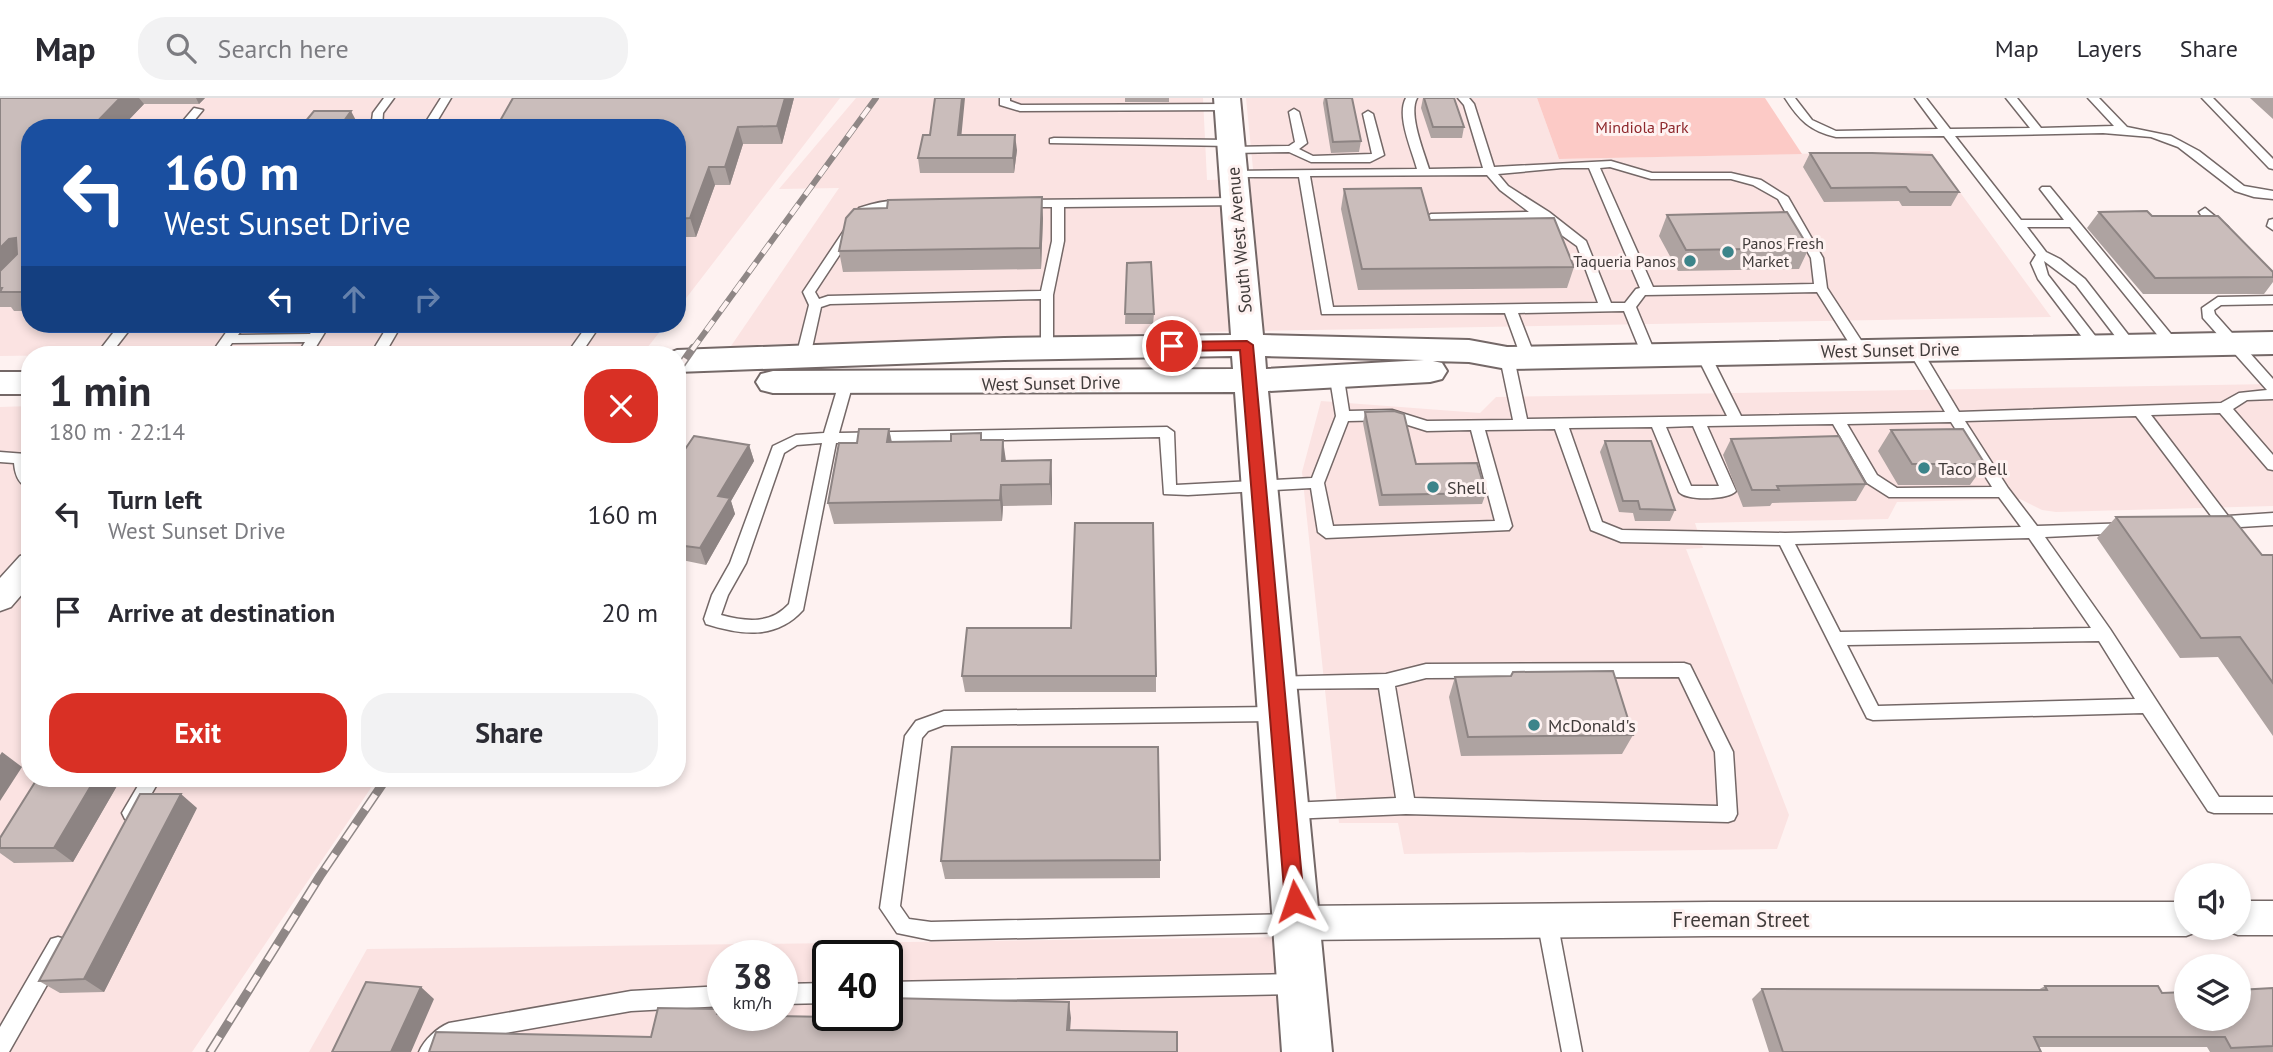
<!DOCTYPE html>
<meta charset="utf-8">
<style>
body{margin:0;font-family:"PT Sans",sans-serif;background:#f2f2f3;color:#2b2b33;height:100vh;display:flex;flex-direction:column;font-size:26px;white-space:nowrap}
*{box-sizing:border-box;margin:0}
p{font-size:23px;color:#7c7c81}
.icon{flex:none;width:38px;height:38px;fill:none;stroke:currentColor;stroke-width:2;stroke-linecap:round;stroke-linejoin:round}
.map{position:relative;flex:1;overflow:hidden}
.panel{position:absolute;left:21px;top:248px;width:665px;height:441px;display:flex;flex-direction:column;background:#fff;border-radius:28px;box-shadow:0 4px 10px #0003}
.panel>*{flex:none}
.hud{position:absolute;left:21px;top:21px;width:665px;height:214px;border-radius:28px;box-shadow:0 4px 10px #0003;background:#1a4fa0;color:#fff;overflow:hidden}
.controls{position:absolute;left:2174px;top:765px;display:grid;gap:14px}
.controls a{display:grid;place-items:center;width:77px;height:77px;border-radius:50%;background:#fff;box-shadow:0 4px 10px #0003;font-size:35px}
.speed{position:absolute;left:707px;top:842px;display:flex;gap:14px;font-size:35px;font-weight:700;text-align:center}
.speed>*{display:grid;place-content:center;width:91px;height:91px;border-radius:50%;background:#fff;box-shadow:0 4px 10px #0003;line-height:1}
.speed small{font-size:18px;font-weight:400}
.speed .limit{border:4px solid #111;border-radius:10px;background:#fff;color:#111}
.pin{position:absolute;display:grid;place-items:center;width:60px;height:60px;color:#fff;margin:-30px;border:4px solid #fff;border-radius:50%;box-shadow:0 2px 7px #0007}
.me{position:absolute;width:77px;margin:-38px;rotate:355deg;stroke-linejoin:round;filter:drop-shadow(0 0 5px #0008)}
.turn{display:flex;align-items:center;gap:24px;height:147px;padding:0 28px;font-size:32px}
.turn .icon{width:91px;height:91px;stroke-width:2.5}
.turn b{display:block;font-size:49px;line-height:60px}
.lanes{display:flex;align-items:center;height:66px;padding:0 28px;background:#0003;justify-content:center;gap:35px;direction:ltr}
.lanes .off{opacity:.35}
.round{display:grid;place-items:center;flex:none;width:74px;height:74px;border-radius:28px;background:#f2f2f3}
.headline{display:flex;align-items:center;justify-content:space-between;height:119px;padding:0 28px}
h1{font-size:42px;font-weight:600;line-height:52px}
.button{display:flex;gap:14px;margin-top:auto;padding:14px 28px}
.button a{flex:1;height:80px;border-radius:28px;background:#d93025;color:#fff;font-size:28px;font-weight:600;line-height:80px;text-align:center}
.button a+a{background:#f2f2f3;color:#2b2b33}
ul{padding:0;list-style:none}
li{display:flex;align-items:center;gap:21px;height:98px;padding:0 28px}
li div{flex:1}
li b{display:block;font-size:26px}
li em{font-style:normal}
header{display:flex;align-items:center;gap:42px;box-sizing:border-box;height:98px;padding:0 35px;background:#fff;border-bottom:2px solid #e1e1e2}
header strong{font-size:33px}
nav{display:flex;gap:38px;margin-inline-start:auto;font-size:24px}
.search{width:490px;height:63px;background:#f2f2f3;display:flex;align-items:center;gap:18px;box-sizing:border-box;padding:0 24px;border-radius:28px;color:#7c7c81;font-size:26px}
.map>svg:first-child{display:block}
.built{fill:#fbe3e2;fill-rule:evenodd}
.green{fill:#fccac6}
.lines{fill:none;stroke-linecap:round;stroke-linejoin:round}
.lane-casing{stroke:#746867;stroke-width:3}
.street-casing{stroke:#746867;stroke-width:3}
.secondary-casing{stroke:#746867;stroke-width:4}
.lane{fill:#fff;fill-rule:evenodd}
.street{fill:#fff;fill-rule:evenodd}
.secondary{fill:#fff;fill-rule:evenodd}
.rail-far2-casing{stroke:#8f8786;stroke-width:6}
.rail-far1-casing{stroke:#8f8786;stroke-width:8}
.rail-casing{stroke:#8f8786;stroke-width:9}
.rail-far2{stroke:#fef2f1;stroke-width:4.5;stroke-dasharray:12;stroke-linecap:butt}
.rail-far1{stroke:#fef2f1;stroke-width:5;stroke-dasharray:15;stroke-linecap:butt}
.rail{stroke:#fef2f1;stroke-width:6;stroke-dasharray:18;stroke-linecap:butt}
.wall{fill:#aea3a1}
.shaded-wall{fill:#8d8483}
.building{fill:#cabdbb;stroke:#8d8483;stroke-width:2}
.route{fill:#d93025;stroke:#8d1f18;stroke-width:2}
.poi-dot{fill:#3c848a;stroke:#fef2f1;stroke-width:2.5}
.labels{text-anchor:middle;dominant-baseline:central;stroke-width:6;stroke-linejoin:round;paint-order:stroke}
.far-park-label{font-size:16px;fill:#8e282c;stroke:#fef2f1}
.far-poi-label{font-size:16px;fill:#403b3a;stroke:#fef2f1;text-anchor:start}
.street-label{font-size:18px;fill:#403b3a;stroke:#fef2f1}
.poi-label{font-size:18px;fill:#403b3a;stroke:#fef2f1;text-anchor:start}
.near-street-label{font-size:21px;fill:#403b3a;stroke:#fef2f1}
</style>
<header>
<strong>Map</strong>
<div class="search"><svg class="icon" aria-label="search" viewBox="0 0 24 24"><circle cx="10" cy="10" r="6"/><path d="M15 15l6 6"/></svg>Search here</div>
<nav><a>Map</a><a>Layers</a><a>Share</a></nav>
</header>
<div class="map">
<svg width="2273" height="954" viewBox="0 0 2273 954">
<rect width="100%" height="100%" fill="#fef2f1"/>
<path class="built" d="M0,0H840L677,212V30H30V226H666L647,250L0,258Z
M856,0H1203L1207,82L1254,81L1246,0H1537L1559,61L1930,53L2051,219L1197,234L731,248L839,90L779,91Z
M2273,286V408L2056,414L2042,412L2020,401L1897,404L1888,421L1695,425L1703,450L1686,451L1789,717L1777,751L1404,756L1398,725H1339L1302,374L1321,303L1480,315L1496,299Z
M30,308V463H13L0,479V309Z
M30,472V681H377L192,954H0V506Z
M1292,839L1303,954H309L367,851ZM723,858H782V917H723ZM828,858H887V917H828Z"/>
<path class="green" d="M1537,0H1765L1802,56L1559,61Z"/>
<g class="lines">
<g class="lane-casing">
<path id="lane" d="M384,0H394L383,15L382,30H371L373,15Z
M441,0H451L433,30H422Z
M1000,0H1010V3L1021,7L1228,6L1233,9L1228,12L1020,13L1000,7Z
M1406,0H1417C1408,16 1424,54 1429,71L1483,70L1464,7L1458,0H1469L1474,6L1494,69L1611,63L1652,75H1731L1761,82L1788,99L1823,160L1827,190L1868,253L1866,256H1856L1817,194L1645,197L1636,209L1656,257L1649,261L1642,257L1624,213L1518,215L1535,259L1528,263L1521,259L1505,215L1322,216L1299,79H1234L1228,76L1234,73L1417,71C1412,52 1396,18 1406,0ZM1610,69L1651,81H1731L1753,87L1778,101L1811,160L1814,186L1653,189L1600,70ZM1562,70H1589L1640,190L1636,191L1625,205H1611L1586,143L1549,114L1508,88L1498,76ZM1487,77L1500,92L1529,114L1431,116L1425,120L1427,123L1539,121L1577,148L1598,205L1333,209L1310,78Z
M1785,0H1795L1812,22L1836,33L1938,31L1915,0H1926L1950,31L2030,30L2006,0H2017L2041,30L2114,28L2088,0H2099L2127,29L2171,38L2199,53L2244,88L2273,93V101L2254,99L2235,93L2178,49L2151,39L2103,35L1955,38L2021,122H2064L2040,91L2042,89H2050L2180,247L2178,250H2168L2070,129H2027L2046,154L2060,161L2085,181L2137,248L2130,252L2125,251L2076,187L2044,163L2048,177L2103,248L2096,252L2091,251L2038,181L2031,165L2036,157L1944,38L1836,39C1810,33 1799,22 1785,0Z
M2202,0H2213L2273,61V71L2269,70Z
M194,10L203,12L188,30H177Z
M1294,11L1299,14L1307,45L1299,51L1313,58L1372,56L1363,16L1368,13L1373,16L1384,57L1370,64H1311L1289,54L1232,55L1226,52L1232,49L1289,48L1295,44L1289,14Z
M1054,40L1231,42L1237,45L1231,48L1050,45V41Z
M1236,100L1240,101V107L1064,109V143L1053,197V253L1048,254L1041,250V201L830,206L821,209L810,259L803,263L796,259L809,207L803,194L859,110C874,105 900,98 914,107C902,115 882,110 867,115L815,194L819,201L828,198L1041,193L1052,143V109H1018V103L1022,102Z
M2205,110L2228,129V135H2220L2201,117L2199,114Z
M2273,121V132L2267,128L2269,122Z
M2273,198V206L2221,207L2214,212L2215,216L2273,281V301L2247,302L2233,311L2273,357V372L2268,371L2220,315L2151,317L2228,418L2273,415V427L2224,430L2209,428L2206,424L2212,419L2136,318L1965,323L2008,390L2037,428L2133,425L2136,429L2128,435L2045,439L2110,531L2219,699H2273V715H2214L2208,713L2143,615L1873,622L1867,620L1780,447L1621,444L1591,432L1555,331L1485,332L1512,428L1509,432L1326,440L1318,434L1311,390L1188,397L1164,396L1160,339L836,345L803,512C776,542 741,537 706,526L704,521L712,497L730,465L773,348L796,337L824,335L839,285L846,280L853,285L839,335L1167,329L1174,334L1176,387L1312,380L1336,318L1330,281L1337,276L1344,281L1349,313L1392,312L1427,323L1513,322L1500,260L1507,256L1514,260L1527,321L1727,318L1696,256L1703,252L1710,256L1741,318L1945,314L1908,252L1915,248L1920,249L1959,314L2221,305L2239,295L2267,292L2203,220L2202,210L2218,199ZM1392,322L1427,333L1471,332L1495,423L1333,428L1324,385L1348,323ZM1951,324L1992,389L1897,390L1877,377L1847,326ZM1833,326L1867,385L1889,399H1999L2021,429L1785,435L1622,432L1602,424L1569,330L1652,329L1679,394C1687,403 1728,402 1736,393L1707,328ZM1693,328L1719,388H1691L1666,329ZM822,345L789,506C771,526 747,524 721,517L728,497L746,465L784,355L797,347ZM2029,440L2091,530L1840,534L1795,446ZM2099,543L2135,601L1878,608L1847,547Z
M120,226H134L110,257H96Z
M232,226H246L238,237L310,236L317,226H330L311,257H297L305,244L232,245L224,257H210Z
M389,226H402L384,257H370Z
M588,226H601L580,257H566Z
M0,354L26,356L30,390C18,387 15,376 14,365L0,364Z
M1684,565L1690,567L1733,654L1737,716L1734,722L1728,724L1406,716L1290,721L1284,719L1281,713L1284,707L1290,705L1396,700L1379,590L1275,591L1269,589L1267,584L1269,579L1386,576L1426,566ZM1679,579L1715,654L1718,708L1414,700L1395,588L1426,580Z
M1278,609L1284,611L1287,616L1284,621L1278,623L944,627L928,633L922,640L900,808L909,821L931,824L1294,816L1301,819L1304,825L1301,831L1294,834L931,842L897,835L880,810L905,638L916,623L944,613Z
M142,681H160L137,721L131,723L125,721L122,715Z
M1547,813L1554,816L1557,822L1582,954H1562L1537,822L1540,816Z
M58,839L65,841L68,848L65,855L9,954H0V929L51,841Z
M1299,876L1306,879L1309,886L1306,893L1299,896L887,904V884Z
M828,885V905L782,906V886Z
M723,888V908L631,913L454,944L444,954H419C424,942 437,930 449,925L631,893Z"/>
</g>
<g class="street-casing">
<path id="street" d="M30,455V487L11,509L0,513V480L20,458Z
M2238,803H2273V837H2238L2225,832L2224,830H2238Z
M1711,804H2186V830H2201L2199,833L2186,838H1711L1297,842L1284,837L1279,825L1284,813L1297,808Z"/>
</g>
<g class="secondary-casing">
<path id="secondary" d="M1214,0H1240L1263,237L1469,242L1507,249L2273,234V256L1507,271L1469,264L1433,263L1442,265L1447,273L1442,281L1430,284L1268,293L1332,954H1282L1235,294L773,295L761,292L756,284L761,276L773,273L1233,271L1232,258L1004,262L677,274V257H664L677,252L1004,240L1231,237ZM1265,258L1424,262L1266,271Z
M0,274H30V296H0Z"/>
</g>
<use href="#lane" class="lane"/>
<use href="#street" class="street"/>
<use href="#secondary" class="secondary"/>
<g class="rail-far2-casing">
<path id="rail-far2" d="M692,252L876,0"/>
</g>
<g class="rail-far1-casing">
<path id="rail-far1" d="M677,273L693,250"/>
</g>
<g class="rail-casing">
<path id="rail" d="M210,954L320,778L386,681"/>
</g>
<use href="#rail-far2" class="rail-far2"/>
<use href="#rail-far1" class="rail-far1"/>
<use href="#rail" class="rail"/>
</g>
<path class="wall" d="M0,0H205L199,6H144L121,30H30V213H14L11,209H0Z
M794,0L782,46H743L730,87H715L696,139H677V30Z
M1125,0H1169V4H1125Z
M1324,0H1352L1361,43L1359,54L1331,55L1323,5Z
M1423,0H1454L1464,29L1462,40H1431L1421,10Z
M2250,0H2273V21Z
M962,37L1017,52L1014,75H920L918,60Z
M1810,55L1959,94L1951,108H1902L1899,103L1824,104L1803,69Z
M1344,91L1430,122L1574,169L1567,190L1358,192L1341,111Z
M2099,114L2152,118L2273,174V184L2264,196H2143L2087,130Z
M1667,117L1809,150L1799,171L1678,173L1659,138Z
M1043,120L1041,171L843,174L839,153Z
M1127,165L1154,216L1153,226H1125Z
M1365,314L1416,366L1486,395L1482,406L1379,408L1363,325Z
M889,331L892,344L951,343L981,335L982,342L1006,363L1051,362L1052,383V407L1003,408L1002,423L834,426L828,405L857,345Z
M1891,332L1985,366L1970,387H1898L1878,353Z
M1731,341L1866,386L1856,403L1772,405L1770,408L1743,409L1723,357Z
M1605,343L1675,412L1670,423H1635L1633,415L1619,414L1600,354Z
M749,347L754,363L731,403L735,416L706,467L677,461V363Z
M2116,419L2262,457H2273V638L2218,559L2180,560L2097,440Z
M962,578H1156V594H965Z
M1455,579L1633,637L1622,656L1461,658L1449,599Z
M37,681H121L73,764L14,765L0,755V750Z
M197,710L104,894L60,895L39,883Z
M1160,762V780L945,781L941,763Z
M2045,888L2162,895L2273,890V954H2210L2207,949H2039L2041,954H1769L1752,901L1762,891L2038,892Z"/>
<path class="shaded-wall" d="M120,0H139L144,6L121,30H91Z
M196,0H205L199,6Z
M785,0H794L782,46L777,28Z
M962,0H965L960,52L958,37Z
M351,13L360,30H339Z
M738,29L743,46L730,87L725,69Z
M1015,37L1017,52L1014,75L1013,60Z
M709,69L715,87L696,139L690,120Z
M1042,99L1043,120L1041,171L1040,150Z
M16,140L30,157L0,185V150L9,141Z
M889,331L893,352L887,344Z
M1003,342L1006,363L1004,384L1002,363Z
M749,347L754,363L731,403L735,416L706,467L700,450L718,398Z
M1051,362L1052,383V407L1050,386Z
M1001,387L1003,408L1002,423L1000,402Z
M2,654L22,669L0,703V657Z
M95,681H121L73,764L54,750Z
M181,696L197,710L104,894L84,881Z
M421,889L434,901L411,954H391Z
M1069,904L1071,920L1069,947L1067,932Z"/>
<path class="building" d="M0,0H120L91,30H30V194H0L2,190H0V173L17,156L16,140L9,141L0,150Z
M513,0H785L777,28L738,29L725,69H709L690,120L677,121V30H496Z
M935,0H962L958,37H1015L1013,60H918L923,37H930Z
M1326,0H1352L1361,43L1333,44Z
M1424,0H1454L1464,29H1433Z
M314,13H351L339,30H300Z
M1810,55H1872L1932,57L1959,94H1910L1906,89L1831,90Z
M1421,90L1430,122L1554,120L1574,169L1362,171L1344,91Z
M1042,99L1040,150L839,153L846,120L854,111L887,110L888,102Z
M2147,113L2152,118H2218L2273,174V179L2155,180L2099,114Z
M1787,114L1809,150L1686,152L1667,117Z
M1151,164L1154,216H1125L1127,165Z
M1394,313L1404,316L1416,366L1477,365L1486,395L1382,397L1365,314Z
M859,331H889L887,344L951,343V336L981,335V342H1003L1002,363L1051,362L1050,386L1001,387L1000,402L828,405L839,345H857Z
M1963,331L1985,366H1912L1891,332Z
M694,338L749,347L718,398L730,400L700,450L677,447V363Z
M1839,338L1866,386L1777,388L1779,392H1752L1731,341Z
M1605,343H1651L1675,412L1640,411L1638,403H1623Z
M2231,418L2262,457H2273V585L2240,539L2201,540L2116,419Z
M1075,425H1153L1156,578H962L967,530H1071Z
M1613,573L1633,637L1468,639L1455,579L1511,578L1513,574Z
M952,649H1158L1160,762L941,763Z
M37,681H95L54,750H0V740Z
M140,696H181L84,881L39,883Z
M366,884L421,889L391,954H332Z
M2045,888H2158L2162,895L2186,894V920H2238V892L2273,890V948L2231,950L2225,939H2034L2041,954H1783L1762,891L2047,892Z
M887,900L1069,904L1067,932L1177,934V954H429L436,934L651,939L658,910L718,911L717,916L723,917L885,920V917H887Z"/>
<path class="route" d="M1247,243L1253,247L1304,803L1302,809L1295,812L1288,809L1285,803L1240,252L1172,253L1165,248L1172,244Z"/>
<g class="poi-dot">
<circle cx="1728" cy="154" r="7"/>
<circle cx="1690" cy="163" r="7"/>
<circle cx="1924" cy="370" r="7"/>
<circle cx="1433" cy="389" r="7"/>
<circle cx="1534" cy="627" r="7"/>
</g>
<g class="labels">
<g class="far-park-label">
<text x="1642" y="29">Mindiola Park</text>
</g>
<g class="far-poi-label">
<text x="1742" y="145">Panos Fresh<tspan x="1742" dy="18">Market</tspan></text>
<text x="1676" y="163" text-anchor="end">Taqueria Panos</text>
</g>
<g class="street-label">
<text transform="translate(1239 142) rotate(-95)">South West Avenue</text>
<text transform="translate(1890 252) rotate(-1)">West Sunset Drive</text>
<text transform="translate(1051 285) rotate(-1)">West Sunset Drive</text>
</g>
<g class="poi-label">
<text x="1938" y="370">Taco Bell</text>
<text x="1447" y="389">Shell</text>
<text x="1548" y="627">McDonald's</text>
</g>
<g class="near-street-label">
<text x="1741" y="821">Freeman Street</text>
</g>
</g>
</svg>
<div class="controls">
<a><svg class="icon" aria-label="sound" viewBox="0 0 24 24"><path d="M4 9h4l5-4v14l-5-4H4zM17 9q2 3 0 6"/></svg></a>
<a><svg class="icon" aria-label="layers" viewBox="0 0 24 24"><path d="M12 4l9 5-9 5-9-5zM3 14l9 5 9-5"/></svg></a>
</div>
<div class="speed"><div>38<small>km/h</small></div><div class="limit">40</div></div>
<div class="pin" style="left:1172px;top:248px;background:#d93025"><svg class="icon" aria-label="arrive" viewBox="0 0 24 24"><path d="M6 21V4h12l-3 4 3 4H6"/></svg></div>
<svg class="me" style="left:1295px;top:803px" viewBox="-20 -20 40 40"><path d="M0-17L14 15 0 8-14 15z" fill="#d93025" stroke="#fff" stroke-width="4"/></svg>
<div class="hud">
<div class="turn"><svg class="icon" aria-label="left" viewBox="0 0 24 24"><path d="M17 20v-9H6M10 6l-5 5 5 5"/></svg><div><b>160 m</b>West Sunset Drive</div></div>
<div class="lanes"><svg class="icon" aria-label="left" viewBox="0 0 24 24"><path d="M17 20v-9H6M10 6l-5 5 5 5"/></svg><svg class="icon off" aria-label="ahead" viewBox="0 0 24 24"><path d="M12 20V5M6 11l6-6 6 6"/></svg><svg class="icon off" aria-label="right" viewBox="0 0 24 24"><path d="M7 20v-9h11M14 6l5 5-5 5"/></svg></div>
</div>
<section class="panel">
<div class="headline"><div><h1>1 min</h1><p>180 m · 22:14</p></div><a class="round" style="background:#d93025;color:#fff"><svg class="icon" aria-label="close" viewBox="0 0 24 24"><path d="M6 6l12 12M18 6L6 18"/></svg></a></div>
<ul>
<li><svg class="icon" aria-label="left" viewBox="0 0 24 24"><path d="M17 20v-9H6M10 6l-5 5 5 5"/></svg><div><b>Turn left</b><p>West Sunset Drive</p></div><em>160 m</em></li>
<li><svg class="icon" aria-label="arrive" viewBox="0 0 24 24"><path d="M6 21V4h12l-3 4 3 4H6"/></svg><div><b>Arrive at destination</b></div><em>20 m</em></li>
</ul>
<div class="button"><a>Exit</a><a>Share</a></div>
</section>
</div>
